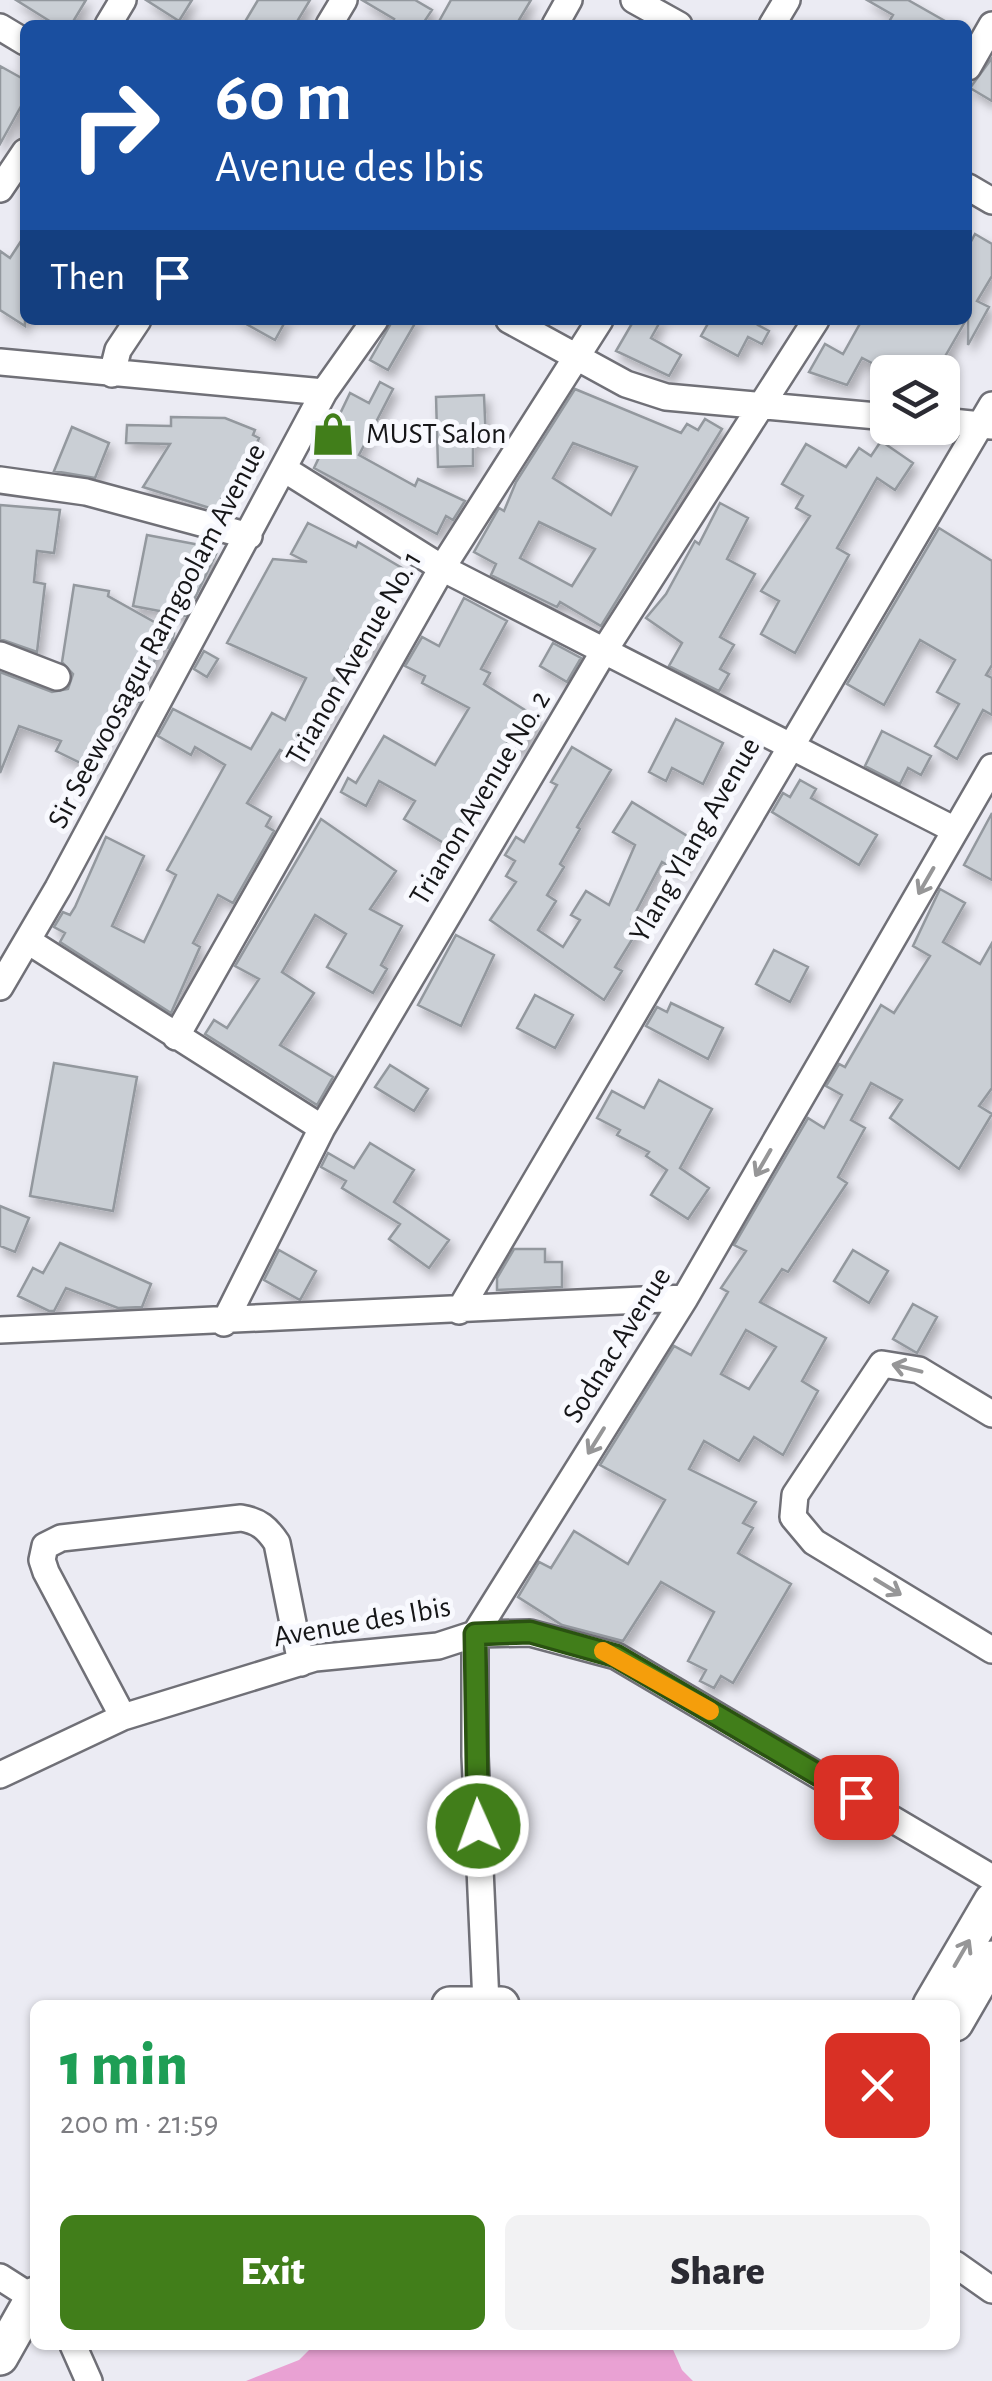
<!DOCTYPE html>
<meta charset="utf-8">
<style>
body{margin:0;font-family:"Alegreya Sans",sans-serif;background:#f2f2f3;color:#2b2b33;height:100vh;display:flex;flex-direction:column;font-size:38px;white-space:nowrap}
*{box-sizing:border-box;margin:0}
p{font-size:32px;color:#7c7c81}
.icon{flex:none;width:55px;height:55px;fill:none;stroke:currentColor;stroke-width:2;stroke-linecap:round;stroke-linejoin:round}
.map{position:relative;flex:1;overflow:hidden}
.sheet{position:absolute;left:30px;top:2000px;width:930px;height:350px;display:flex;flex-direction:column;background:#fff;border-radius:15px;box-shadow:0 2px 8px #0004}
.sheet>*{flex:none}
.hud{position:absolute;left:20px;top:20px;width:952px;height:305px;border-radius:15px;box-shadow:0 2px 8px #0004;background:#1a4fa0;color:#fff;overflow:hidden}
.controls{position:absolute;left:870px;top:355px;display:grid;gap:20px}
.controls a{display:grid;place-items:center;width:90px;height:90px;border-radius:15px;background:#fff;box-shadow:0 2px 8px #0004;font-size:50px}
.pin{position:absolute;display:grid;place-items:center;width:85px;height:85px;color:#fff;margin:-42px;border-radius:20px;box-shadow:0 5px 15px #0006}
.me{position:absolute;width:110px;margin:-55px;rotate:358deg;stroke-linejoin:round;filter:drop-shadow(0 0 8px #0008)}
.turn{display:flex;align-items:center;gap:35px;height:210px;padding:0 30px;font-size:45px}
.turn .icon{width:130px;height:130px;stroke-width:2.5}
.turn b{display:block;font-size:70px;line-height:85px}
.then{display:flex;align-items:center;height:95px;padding:0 30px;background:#0003;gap:20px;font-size:38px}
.round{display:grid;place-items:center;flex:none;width:105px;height:105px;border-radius:15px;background:#f2f2f3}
.overview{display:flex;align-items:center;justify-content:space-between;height:170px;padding:0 30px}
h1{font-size:60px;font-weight:800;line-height:75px;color:#1e9e55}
.cta{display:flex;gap:20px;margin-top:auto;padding:20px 30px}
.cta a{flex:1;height:115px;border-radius:15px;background:#417e1a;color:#fff;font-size:40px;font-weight:800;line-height:115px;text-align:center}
.cta a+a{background:#f2f2f3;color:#2b2b33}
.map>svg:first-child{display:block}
.green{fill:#e9a1d3}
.building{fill:#cacfd5;stroke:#93989e;stroke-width:2.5;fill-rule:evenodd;filter:url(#shadow)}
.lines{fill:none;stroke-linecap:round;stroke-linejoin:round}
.street-casing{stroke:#707077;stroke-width:30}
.secondary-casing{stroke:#707077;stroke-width:40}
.street{stroke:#fff;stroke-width:25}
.secondary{stroke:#fff;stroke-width:35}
.oneway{stroke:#969697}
.route-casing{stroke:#2a5211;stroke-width:25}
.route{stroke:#417e1a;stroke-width:18}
.slow{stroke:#f59e0b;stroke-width:18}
.labels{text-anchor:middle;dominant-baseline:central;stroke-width:10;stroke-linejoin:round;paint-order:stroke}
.poi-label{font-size:30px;fill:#161618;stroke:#f8f9fe;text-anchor:start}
.street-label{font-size:30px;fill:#161618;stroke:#f8f9fe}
</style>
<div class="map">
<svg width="992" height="2381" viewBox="0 0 992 2381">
<defs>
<filter id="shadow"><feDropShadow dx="4.5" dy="7" stdDeviation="5" flood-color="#0004"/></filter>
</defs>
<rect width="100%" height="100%" fill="#ebebf3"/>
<path class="green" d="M314,2345H671L682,2370L693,2381H246L299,2360Z"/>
<path class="building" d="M16,0H86L71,25H56Z
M146,0H192L179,21Z
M258,0H310L295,25H243Z
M362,0H415L432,10L422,25H390L394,19Z
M451,0H531L516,25H437Z
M867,0H908L952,25H887L893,15Z
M992,58V101L970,88Z
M0,66L25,80V99L0,144Z
M975,234L992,244V276L977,301L989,307L968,345V247Z
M25,235V326L0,310V251L10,258Z
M239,320H286L275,340Z
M393,320H417L388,370L370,360Z
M634,320H661L651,338L681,355L669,376L616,351Z
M710,320H761L758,325L769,331L762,344L748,337L738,356L701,336Z
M862,320H966L936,372H889L862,358L847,385L809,372L825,344L843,354Z
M380,382L393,389L359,455L415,486L418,479L465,501L453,520L446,516L437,534L314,468L350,393L369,403Z
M575,389L681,433L687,424L698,430L705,419L722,429L601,626L560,602L557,607L491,575L496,564L474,552L499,508L504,511L516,482ZM573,443L637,467L611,515L553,478ZM539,522L595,549L572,586L520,558Z
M484,395L486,442L473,443V466L438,467L436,397Z
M171,417L225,418L255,430L253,435L259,438L247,467L234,488L228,485L216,510L143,487L170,444L126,443L127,425L171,426Z
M72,427L109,443L95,478L54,471Z
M881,441L913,463L895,490L877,478L837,548L849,555L795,653L761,634L779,601L761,591L810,516L796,508L803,496L782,484L806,444L846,467L859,448L871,456Z
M720,503L748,518L727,559L755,574L720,637L734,645L720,669L729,674L719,691L669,666L682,643L646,618L666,594L695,541L699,544Z
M0,505L60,510L54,553L37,551L34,582L45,584L37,652L0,639Z
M308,523L356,547L358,542L402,568L369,625L380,631L369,655L351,646L328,691L339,696L302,762L280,750L247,803L271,817L266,826L274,831L233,903L218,895L193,943L200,947L171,1013L60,942L65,933L54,927L63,912L70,915L75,907L106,837L144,856L112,926L144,942L176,875L167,870L225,765L195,747L191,755L158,736L173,709L251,749L272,713L285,720L306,678L227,643L273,559L307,562L291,554Z
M939,528L992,561V665L986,675L992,678V715L983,710L957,759L935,746L959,704L937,692L955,660L920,640L884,705L847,684Z
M147,535L200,545L199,550L216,554L186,616L133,606Z
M74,585L109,591L108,596L174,633L172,641L168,648L160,646L139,702L127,696L91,768L56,751L61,741L19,726L0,773V672L52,692L68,689L73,674L62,662Z
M464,598L507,621L481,669L490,673L484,684L539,719L519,751L507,743L461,819L467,823L452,848L404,819L415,801L379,781L366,806L341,792L348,778L356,783L384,736L435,765L469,708L422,683L425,676L405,666L422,637L439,646Z
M553,643L581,658L567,682L540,666Z
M204,651L218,659L207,677L194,669Z
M676,719L723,743L703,784L672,768L666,781L649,772Z
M882,731L931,756L921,775L908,768L900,784L865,766Z
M572,747L611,770L577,827L580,829L560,864L564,867L547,895L556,901L538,930L563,947L580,920L571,915L586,891L609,905L635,845L613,832L632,802L697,842L679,872L662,862L632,919L641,925L615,967L622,971L604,1000L490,920L516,882L506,876L515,861L505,855L516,837L524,842L557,785L551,782Z
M800,780L816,789L811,798L877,835L859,865L772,812L783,793L790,797Z
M992,813V880L964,865Z
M321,819L396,871L370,909L402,926L381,965L387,969L373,993L327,967L346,934L315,915L282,972L314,993L280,1045L333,1077L317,1105L205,1034L214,1020L227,1028L259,979L235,966Z
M940,889L965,903L943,942L980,964L992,943V1088L979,1106L992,1114L959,1169L890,1118L902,1100L871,1083L851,1120L865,1128L838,1177L847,1183L788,1272L782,1269L760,1302L826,1338L802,1381L818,1391L783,1455L754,1437L739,1461L704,1441L689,1469L756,1502L743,1523L753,1528L738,1553L791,1584L733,1683L721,1676L714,1688L700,1681L706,1670L688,1661L714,1612L661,1582L623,1641L562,1625L518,1597L539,1562L551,1568L574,1531L628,1564L665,1500L600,1465L674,1346L691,1355L728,1292L721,1288L746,1251L734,1245L808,1118L824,1128L842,1095L826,1086L839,1064L845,1067L881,1005L894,1013L930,956L913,946ZM746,1330L776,1347L749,1389L721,1374Z
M456,935L494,955L461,1026L418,1005Z
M774,950L808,967L790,1002L756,984Z
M535,995L573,1015L555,1048L517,1028Z
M671,1003L723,1028L708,1059L646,1026L657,1007L667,1012Z
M54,1063L137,1077L113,1211L30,1196Z
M390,1065L428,1089L414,1111L375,1087Z
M659,1080L712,1109L680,1168L709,1188L688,1219L651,1195L667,1170L646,1156L649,1152L617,1135L620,1130L597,1118L612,1091L644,1108Z
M370,1143L414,1170L394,1202L449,1240L429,1268L389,1239L400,1224L342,1188L346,1181L321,1167L328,1153L354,1168Z
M0,1206L29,1218L15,1252L0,1246Z
M60,1243L151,1284L142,1307L118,1308L66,1288L54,1311H49L18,1296L33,1268L43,1273Z
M514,1249H545V1262H562V1287L497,1290V1278Z
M279,1250L316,1271L300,1300L264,1280Z
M853,1250L888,1271L869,1303L834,1281Z
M913,1304L937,1317L917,1353L893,1339Z"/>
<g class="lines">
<g class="street-casing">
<path id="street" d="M634,0L679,25
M108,25L123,0
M329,25L344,0
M555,25L569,0
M772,25L787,0
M0,27L25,42
M968,67L992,25
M968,187L992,201
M0,189L25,152
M509,320L626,384L666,397L888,417
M0,362L324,392
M112,374L118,350L138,320
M942,421L992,426
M284,469L442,568L955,830
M0,480L86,492L249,536
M0,655L57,677
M28,941L322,1128
M0,987L58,888L324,392L375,320
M176,1037L442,568L600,320
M459,1311L992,405
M224,1323L322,1128L604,651L816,320
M0,1330L685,1298
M992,1414L919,1370L882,1364L795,1495L793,1517L814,1542L992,1650
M123,1717L46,1572L42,1560L45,1546L61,1538L241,1518C259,1521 267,1528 277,1543L301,1663
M0,1775L123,1717L315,1658L438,1646L475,1634L530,1633L616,1656L992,1878
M486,2003L475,1756V1634L685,1298L992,767
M955,2264L992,2290
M0,2277L33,2298
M73,2345L89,2381"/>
</g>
<g class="secondary-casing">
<path id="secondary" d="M450,2005H501
M931,2005L992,1901
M955,2023L992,1959
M0,2357L35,2295"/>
</g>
<use href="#street" class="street"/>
<use href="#secondary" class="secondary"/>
</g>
<defs><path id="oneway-shaft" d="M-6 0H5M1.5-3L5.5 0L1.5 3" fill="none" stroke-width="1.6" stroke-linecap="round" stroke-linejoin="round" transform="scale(2.5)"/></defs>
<g class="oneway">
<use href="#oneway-shaft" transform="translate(926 881) rotate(120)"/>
<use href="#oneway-shaft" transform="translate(763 1163) rotate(120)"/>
<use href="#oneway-shaft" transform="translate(907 1368) rotate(-166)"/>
<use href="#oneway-shaft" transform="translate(596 1441) rotate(122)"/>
<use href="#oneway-shaft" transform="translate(888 1587) rotate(31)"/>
<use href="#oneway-shaft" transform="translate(962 1953) rotate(-60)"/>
</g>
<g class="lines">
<g class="route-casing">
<path id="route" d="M478,1826L475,1634L530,1632L616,1656L856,1797"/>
</g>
<use href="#route" class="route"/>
<path class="slow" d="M603,1651L710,1711"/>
</g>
<defs>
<g id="shop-bare" transform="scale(3.45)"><path d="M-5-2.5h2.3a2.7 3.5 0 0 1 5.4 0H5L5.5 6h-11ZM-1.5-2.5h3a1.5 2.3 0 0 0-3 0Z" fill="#417e1a" stroke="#f8f9fe" stroke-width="2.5" paint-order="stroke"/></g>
</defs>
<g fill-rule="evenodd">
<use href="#shop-bare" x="333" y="434"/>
</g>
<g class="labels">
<g class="poi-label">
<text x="366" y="434">MUST Salon</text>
</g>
<g class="street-label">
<text transform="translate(157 636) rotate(-62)">Sir Seewoosagur Ramgoolam Avenue</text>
<text transform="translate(354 658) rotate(-60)">Trianon Avenue No. 1</text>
<text transform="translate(480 798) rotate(-59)">Trianon Avenue No. 2</text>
<text transform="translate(695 840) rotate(-60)">Ylang Ylang Avenue</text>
<text transform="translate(617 1345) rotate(-58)">Sodnac Avenue</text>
<text transform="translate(362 1622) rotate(-10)">Avenue des Ibis</text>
</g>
</g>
</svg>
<div class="controls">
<a><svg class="icon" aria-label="layers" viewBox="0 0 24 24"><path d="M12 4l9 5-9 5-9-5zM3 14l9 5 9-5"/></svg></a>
</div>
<div class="pin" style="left:856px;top:1797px;background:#d93025"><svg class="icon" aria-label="arrive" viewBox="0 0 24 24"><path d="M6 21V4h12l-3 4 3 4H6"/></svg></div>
<svg class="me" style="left:478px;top:1826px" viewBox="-20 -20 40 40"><circle r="17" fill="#417e1a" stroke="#fff" stroke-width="3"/><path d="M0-11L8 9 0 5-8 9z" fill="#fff"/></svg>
<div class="hud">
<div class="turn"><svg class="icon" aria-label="right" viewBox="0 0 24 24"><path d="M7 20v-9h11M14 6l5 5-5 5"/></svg><div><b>60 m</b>Avenue des Ibis</div></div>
<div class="then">Then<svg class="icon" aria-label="arrive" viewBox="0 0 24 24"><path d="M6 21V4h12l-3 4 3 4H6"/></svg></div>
</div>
<section class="sheet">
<div class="overview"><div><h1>1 min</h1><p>200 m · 21:59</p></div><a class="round" style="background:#d93025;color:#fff"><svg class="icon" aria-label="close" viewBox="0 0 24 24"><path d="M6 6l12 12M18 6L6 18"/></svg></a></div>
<div class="cta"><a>Exit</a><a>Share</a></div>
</section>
</div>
